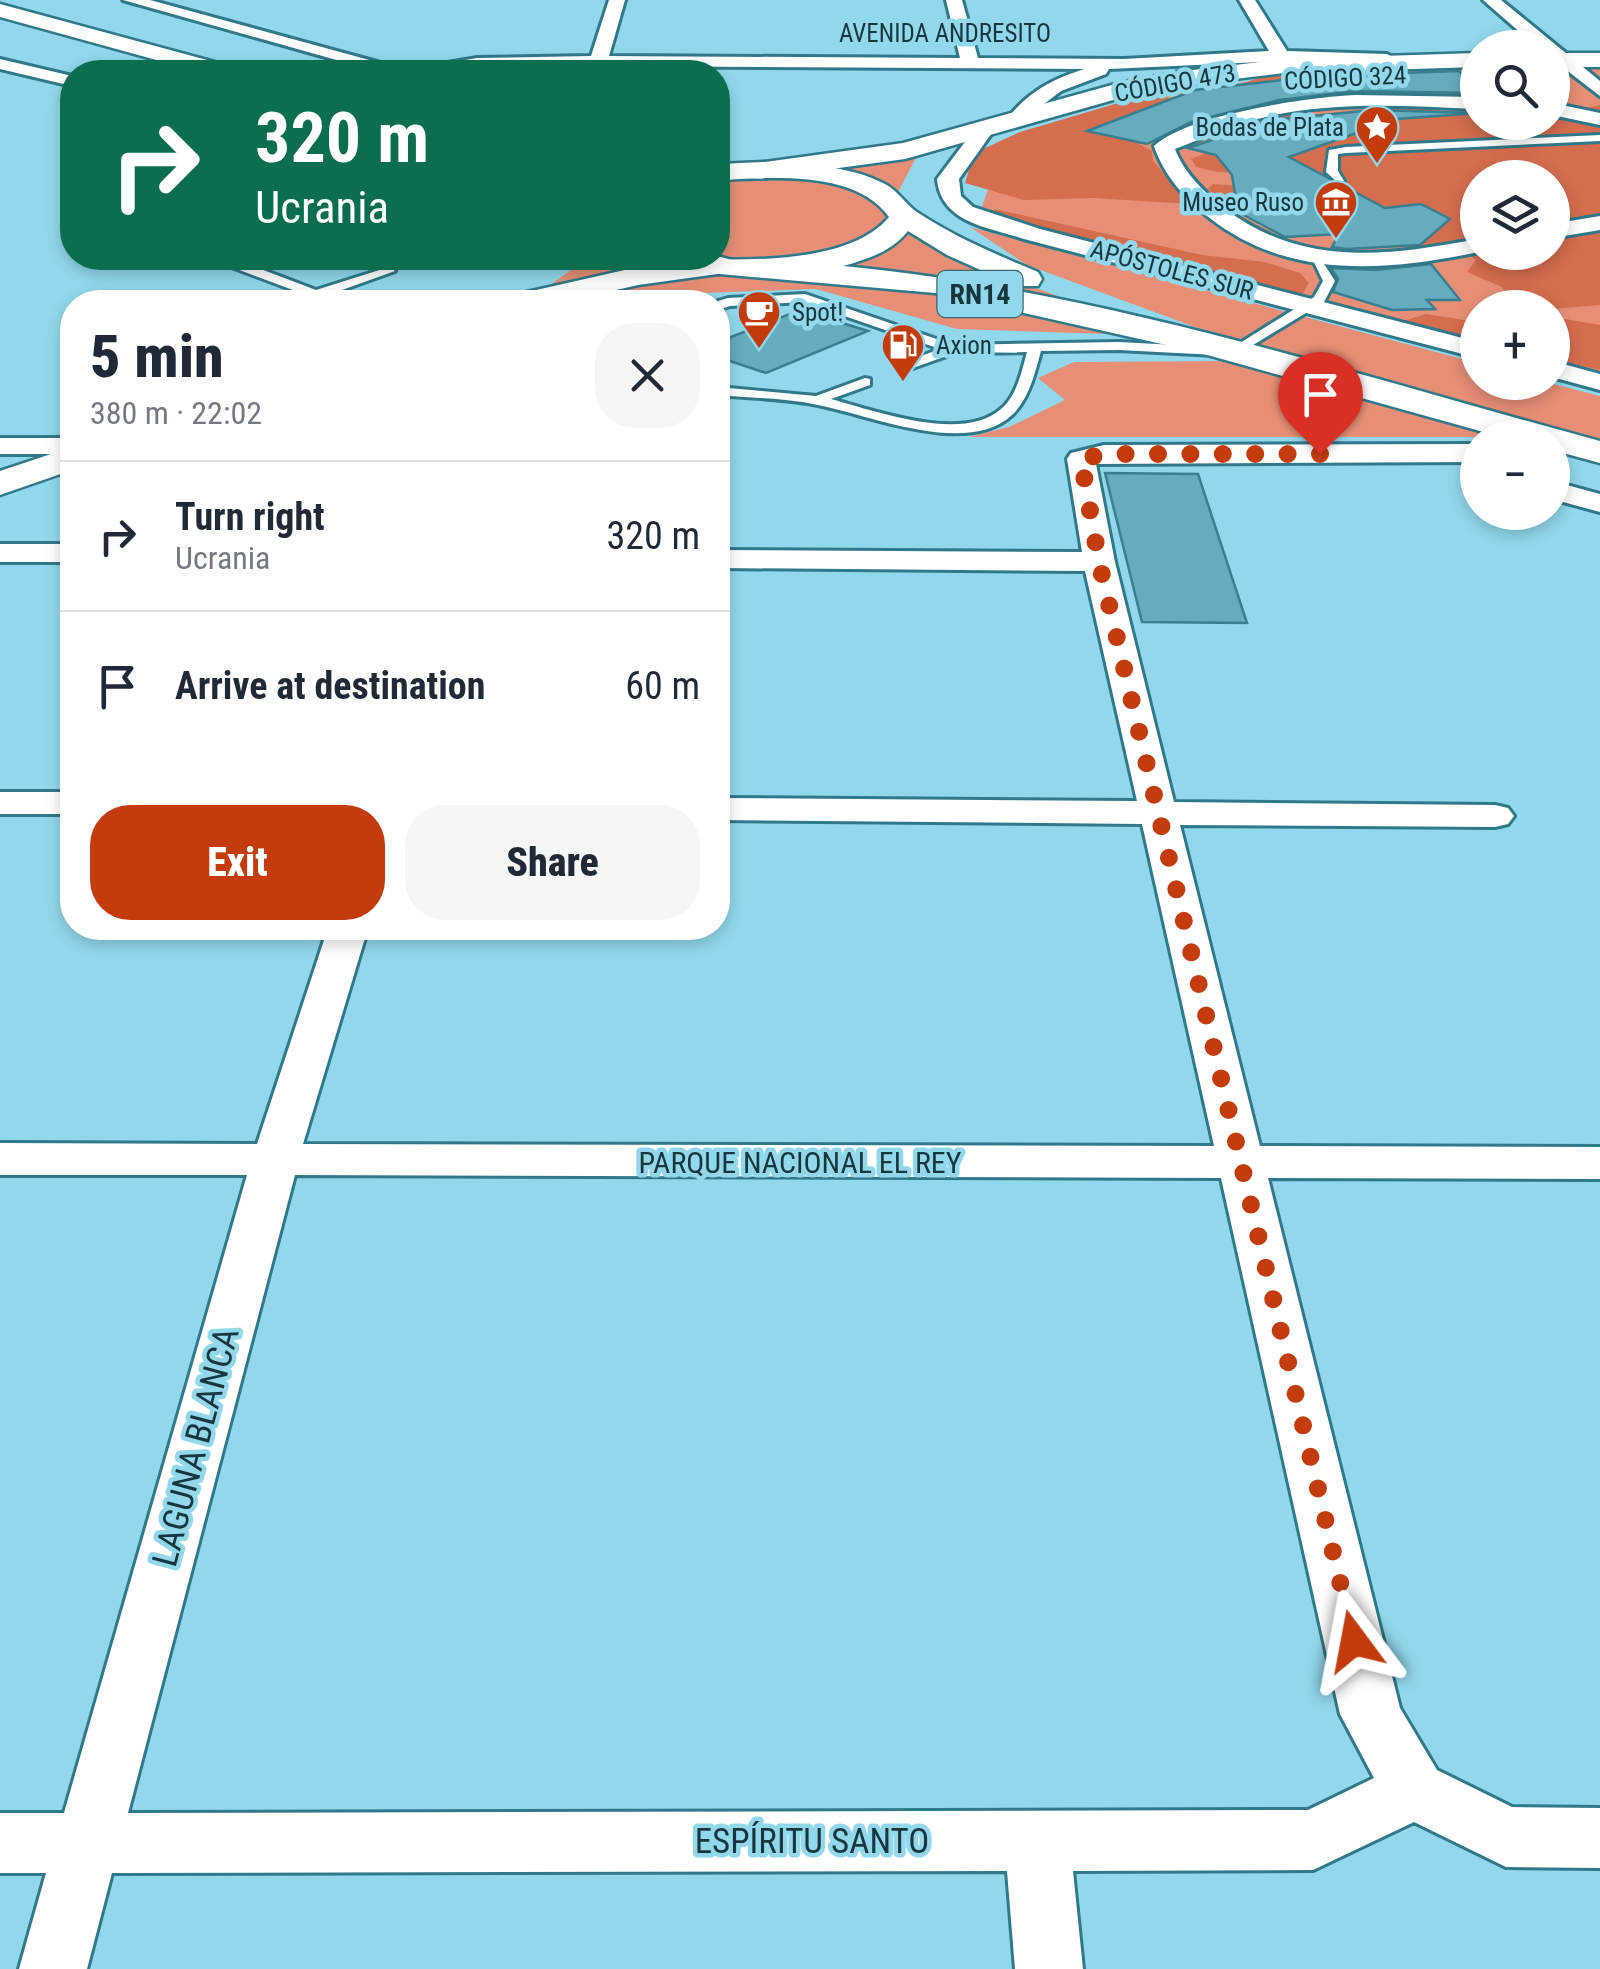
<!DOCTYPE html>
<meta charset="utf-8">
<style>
body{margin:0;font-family:"Roboto Condensed",sans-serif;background:#f6f6f7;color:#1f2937;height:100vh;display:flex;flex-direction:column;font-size:38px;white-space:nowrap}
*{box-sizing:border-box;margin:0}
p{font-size:32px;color:#747a83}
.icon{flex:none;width:55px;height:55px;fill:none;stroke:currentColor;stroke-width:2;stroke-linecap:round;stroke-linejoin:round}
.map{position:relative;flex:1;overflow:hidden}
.sheet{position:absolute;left:60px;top:290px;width:670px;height:650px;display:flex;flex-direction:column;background:#fff;border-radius:40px;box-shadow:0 5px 15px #0003}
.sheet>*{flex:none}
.guide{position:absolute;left:60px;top:60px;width:670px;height:210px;border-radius:40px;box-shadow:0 5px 15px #0003;background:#0b6e4f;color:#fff;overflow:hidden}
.buttons{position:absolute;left:1460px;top:30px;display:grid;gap:20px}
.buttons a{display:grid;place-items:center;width:110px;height:110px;border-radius:50%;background:#fff;box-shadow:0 5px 15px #0003;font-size:50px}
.pin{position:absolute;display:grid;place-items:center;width:85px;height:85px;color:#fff;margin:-102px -42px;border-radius:50% 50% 50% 0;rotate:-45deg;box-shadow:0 0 10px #0007}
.pin .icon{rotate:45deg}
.me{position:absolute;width:110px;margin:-55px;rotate:347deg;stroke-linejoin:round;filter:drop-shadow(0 0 8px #0008)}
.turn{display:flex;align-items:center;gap:35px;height:210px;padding:0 30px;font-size:45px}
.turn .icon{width:130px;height:130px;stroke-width:2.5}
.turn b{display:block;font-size:70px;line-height:85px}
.round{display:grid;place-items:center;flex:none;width:105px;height:105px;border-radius:40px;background:#f6f6f7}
.headline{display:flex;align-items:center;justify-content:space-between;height:170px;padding:0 30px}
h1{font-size:60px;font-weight:800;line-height:75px}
.primary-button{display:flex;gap:20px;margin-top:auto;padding:20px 30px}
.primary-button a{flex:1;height:115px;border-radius:40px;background:#c43c0d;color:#fff;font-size:40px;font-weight:800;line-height:115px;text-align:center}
.primary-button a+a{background:#f6f6f7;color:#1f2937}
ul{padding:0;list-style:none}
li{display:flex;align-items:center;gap:30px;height:150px;padding:0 30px;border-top:2px solid #e0e1e3}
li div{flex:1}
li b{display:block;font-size:38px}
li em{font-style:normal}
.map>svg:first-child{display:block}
.green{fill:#e78f76;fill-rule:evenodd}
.forest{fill:#d56d4f;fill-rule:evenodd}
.building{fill:#65acbe;stroke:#388091;stroke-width:2.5}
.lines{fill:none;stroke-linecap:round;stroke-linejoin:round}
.service-casing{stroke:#30798b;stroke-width:6}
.minor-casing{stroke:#30798b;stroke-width:6}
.secondary-casing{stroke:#30798b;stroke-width:5}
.primary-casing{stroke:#30798b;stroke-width:5}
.trunk-casing{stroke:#30798b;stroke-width:5}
.service{fill:#fff;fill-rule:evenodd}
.minor{fill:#fff;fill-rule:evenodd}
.secondary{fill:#fff;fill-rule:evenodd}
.primary{fill:#fff;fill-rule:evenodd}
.trunk{fill:#fff;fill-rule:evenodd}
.route{stroke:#c43c0d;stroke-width:18;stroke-dasharray:0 32.4}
.labels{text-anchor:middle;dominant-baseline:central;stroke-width:9;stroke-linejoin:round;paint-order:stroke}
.far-street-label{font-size:25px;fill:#18363d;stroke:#91d8ec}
.far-poi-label{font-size:25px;fill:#18363d;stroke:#91d8ec;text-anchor:end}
.shield{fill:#91d8ec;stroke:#3c6772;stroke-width:2.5}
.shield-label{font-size:28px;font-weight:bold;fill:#18363d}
.street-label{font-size:30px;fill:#18363d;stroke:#91d8ec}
.near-street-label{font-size:35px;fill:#18363d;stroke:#91d8ec}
</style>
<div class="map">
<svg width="1600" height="1969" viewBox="0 0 1600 1969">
<rect width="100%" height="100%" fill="#91d8ec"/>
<path class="green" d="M1425,68H1477L1478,122H1552L1553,68H1600V378L1553,366L1552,308H1478L1477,346L979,215L991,181L997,142L1146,97L1288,76ZM1478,178H1552V252H1478Z
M919,152L898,192L858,177L804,170Z
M747,176C792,177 856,175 886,214C873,266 750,260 708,258H718V178Z
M970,227L1477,363L1478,382L1550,383L1600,396V441L1195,327L1027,265Z
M916,228L980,267L1111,316L814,266L873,253Z
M588,258H634L692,267L536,295Z
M749,274L929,289L1106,327L1107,334L957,329L816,289L704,293L681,302H557L675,279Z
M1238,361L1484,429L1483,437H969L1009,427L1065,400L1038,378L1074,362Z"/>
<path class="forest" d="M1348,70L1397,86L1431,85L1471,95L1307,96L1208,121L1139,144L1152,151L1153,161L1191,204L1093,198L1024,200L965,183L972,160L983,149L1020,132L1152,93L1182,102L1262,77Z
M1382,105L1477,114L1478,122H1552L1553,115L1600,105V133L1593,135L1600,144V305L1554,309L1512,304L1502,287L1467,272L1476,260L1457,245L1402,246L1296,207L1225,205L1208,189L1213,184L1268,188L1279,174L1217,172L1196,167L1191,159L1204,154L1207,135C1236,126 1277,106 1307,111L1294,115C1316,128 1362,121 1382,105ZM1478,178H1552V252H1478Z
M994,209L1202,255L1265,262L1300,273L1309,283L1300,298L996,217Z
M1426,314L1477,322V341L1400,322Z
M1553,317L1600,325V370L1553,359Z"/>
<path class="building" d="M1459,71L1478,93L1355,91L1279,100L1191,122L1147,144L1087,131L1195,90L1317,76Z
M1373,110L1478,113L1396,119L1289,157L1385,208L1421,204L1450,219L1420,245L1346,249L1332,247L1339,234L1285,237L1238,212L1232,175L1216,155L1188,148L1271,120Z
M1431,264L1460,300H1427L1435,309L1392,310L1333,292L1338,279L1331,268L1375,270Z
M800,310L868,331L766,373L718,357V342Z
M1105,473L1198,474L1247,623L1142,622Z"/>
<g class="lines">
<g class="service-casing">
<path id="service" d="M1600,135V141L1346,153L1338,154V171L1344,181H1336L1326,172L1329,150L1346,147Z
M1311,256H1319L1335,281L1324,302L1235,356L1119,350L1041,351C1035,373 1029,399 1012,415C967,457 870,415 818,405C785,398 750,398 718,395V387L816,396L865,378L870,379V385L831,399C875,411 963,443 1001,409C1017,396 1022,370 1027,352L955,353L910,369L905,368V362L940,349L804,302L730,306L718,310L715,302L728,298L805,294L954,345L1119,342L1232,348L1314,297L1323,281Z
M229,260H237L316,290L389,267L395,271L328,295L341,302H325L229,266Z"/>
</g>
<g class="minor-casing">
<path id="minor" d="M123,0H150L406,70L477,58L591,56L609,0H625L609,56L960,58L946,0H962L978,58L1124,59L1269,51L1239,0H1255L1287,51L1387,54L1396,59L1387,64L1281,61L1109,69L1106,74L1061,91L1018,124L1008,118C1028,92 1053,79 1084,69L598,66L379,72Z
M1483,0H1501L1600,81V96L1552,59V48H1538Z
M0,59L72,76V86L0,69Z
M1355,95L1478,97V109C1408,106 1338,101 1270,116C1237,123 1206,137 1175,149C1184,173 1204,192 1224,208C1303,268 1386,256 1478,239L1479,252C1387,271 1290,280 1211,219C1186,200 1164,176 1154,146C1186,115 1309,97 1355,95Z
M1552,103L1600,113V125L1552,115Z
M984,124L994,130L959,179L961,196L973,207L1040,229L1478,342V358L1024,239C988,227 941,223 937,179L977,126Z
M1600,216V230L1552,238V224Z
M1552,361L1600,374V390L1552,377Z
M0,438H72V454H0Z
M1478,444V462L1096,464L1115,562L1174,802L1495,805L1508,808L1514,816L1508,824L1495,827L1180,825L1260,1146L1600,1147V1179L1268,1178L1400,1708L1437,1770L1512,1807L1600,1808V1868L1506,1867L1414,1822L1313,1870L1073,1871L1083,1969H1015L1007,1871L112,1873L87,1969H19L46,1873H0V1813H64L247,1175H0V1143L257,1144L328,928H368L303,1144L1214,1146L1142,824L718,820V798L1137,801L1085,571L718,568V550L1082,552L1067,459L1071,453L1104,445ZM295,1175L1221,1178L1340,1714L1374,1778L1308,1810L128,1813Z
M1552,481L1600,494V512L1552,499Z
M0,544H72V562H0Z
M0,792H72V814H0Z"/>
</g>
<g class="secondary-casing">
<path id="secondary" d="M1478,53V67L1284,73L1177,86L1131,95L905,159L765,178L751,170L765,162L903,143L1119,83L1177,72L1284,59Z
M1552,53H1600V67H1552Z"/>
</g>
<g class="primary-casing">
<path id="primary" d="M721,257L732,260L736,266L732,272L638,285L564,302H509L514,295L638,267Z
M72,447V470L0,495V471Z"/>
</g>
<g class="trunk-casing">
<path id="trunk" d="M0,4L233,67L237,72H200L0,17Z
M763,162C803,164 849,165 885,184C900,192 906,206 920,214C957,238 997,255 1038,272L1042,279L1038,286H1016L947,255L908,231C891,252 868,259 843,266C1100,290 1351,374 1600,441V463L1552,450V438H1505L1193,351L935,293L686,271L650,264L646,258C713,258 843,272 889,217C855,169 769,178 718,180V164Z"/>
</g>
<use href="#service" class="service"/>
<use href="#minor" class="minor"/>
<use href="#secondary" class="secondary"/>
<use href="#primary" class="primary"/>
<use href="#trunk" class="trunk"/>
</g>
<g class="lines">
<path class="route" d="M1320,454H1104L1081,459L1099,562L1354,1641"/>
</g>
<defs>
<g id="sight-pin" transform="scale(2.25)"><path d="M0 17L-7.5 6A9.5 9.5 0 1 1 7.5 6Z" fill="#c43c0d" stroke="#91d8ec"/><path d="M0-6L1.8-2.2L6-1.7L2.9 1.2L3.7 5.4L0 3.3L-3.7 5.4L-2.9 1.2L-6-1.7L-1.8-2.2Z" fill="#fff"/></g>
<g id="museum-pin" transform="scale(2.25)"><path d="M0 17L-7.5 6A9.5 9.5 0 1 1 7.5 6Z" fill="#c43c0d" stroke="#91d8ec"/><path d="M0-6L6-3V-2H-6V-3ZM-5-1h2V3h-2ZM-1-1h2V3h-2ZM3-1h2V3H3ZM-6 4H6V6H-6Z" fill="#fff"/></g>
<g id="cafe-pin" transform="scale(2.25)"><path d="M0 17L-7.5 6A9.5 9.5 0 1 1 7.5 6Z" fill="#c43c0d" stroke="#91d8ec"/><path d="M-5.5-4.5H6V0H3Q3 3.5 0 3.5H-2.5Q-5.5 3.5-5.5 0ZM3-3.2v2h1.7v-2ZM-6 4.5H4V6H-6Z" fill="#fff"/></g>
<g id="fuel-pin" transform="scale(2.25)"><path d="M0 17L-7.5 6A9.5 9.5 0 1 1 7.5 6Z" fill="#c43c0d" stroke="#91d8ec"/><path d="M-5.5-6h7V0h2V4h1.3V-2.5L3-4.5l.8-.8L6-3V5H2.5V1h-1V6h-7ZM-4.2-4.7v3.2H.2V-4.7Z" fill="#fff"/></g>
</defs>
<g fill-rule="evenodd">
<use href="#sight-pin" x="1377" y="127"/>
<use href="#museum-pin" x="1336" y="202"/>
<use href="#cafe-pin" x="759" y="312"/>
<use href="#fuel-pin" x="903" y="345"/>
</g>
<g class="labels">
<g class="far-street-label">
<text x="945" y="33">AVENIDA ANDRESITO</text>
<text transform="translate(1345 78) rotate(-3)">CÓDIGO 324</text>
<text transform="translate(1175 83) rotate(-10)">CÓDIGO 473</text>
<text transform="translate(1172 270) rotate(15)">APÓSTOLES SUR</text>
</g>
<g class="far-poi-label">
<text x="1344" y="127">Bodas de Plata</text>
<text x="1304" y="202">Museo Ruso</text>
<text x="792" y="312" text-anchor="start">Spot!</text>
<text x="936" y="345" text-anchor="start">Axion</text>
</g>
<rect class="shield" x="937.5" y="271" width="85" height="46" rx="8"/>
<g class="shield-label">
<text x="980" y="294">RN14</text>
</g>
<g class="street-label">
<text x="800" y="1162">PARQUE NACIONAL EL REY</text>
</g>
<g class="near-street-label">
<text transform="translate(196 1447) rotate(-75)">LAGUNA BLANCA</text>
<text x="812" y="1841">ESPÍRITU SANTO</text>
</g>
</g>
</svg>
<div class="buttons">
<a><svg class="icon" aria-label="search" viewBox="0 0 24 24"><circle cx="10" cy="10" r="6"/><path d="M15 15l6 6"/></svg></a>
<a><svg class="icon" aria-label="layers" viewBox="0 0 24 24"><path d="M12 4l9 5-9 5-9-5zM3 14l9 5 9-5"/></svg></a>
<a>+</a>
<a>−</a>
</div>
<div class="pin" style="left:1320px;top:454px;background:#d93025"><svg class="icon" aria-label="arrive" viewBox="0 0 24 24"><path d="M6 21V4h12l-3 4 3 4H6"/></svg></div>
<svg class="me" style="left:1354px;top:1641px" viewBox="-20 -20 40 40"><path d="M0-17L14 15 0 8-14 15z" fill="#c43c0d" stroke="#fff" stroke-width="4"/></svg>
<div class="guide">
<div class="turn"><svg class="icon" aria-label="right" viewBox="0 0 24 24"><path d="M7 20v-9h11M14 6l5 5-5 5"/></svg><div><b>320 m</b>Ucrania</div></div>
</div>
<section class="sheet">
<div class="headline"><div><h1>5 min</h1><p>380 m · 22:02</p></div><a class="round"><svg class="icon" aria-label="close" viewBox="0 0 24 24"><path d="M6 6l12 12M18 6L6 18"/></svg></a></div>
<ul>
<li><svg class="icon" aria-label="right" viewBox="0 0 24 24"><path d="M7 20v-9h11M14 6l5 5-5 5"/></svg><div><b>Turn right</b><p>Ucrania</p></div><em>320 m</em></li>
<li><svg class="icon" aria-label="arrive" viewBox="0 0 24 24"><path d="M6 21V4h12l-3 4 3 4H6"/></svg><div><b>Arrive at destination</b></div><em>60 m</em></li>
</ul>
<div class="primary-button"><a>Exit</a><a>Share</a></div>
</section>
</div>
